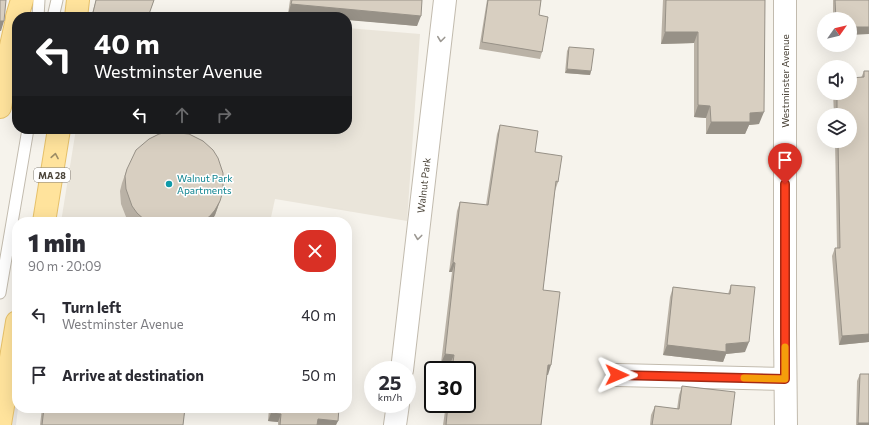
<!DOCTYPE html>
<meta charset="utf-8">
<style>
body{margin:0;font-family:Commissioner,sans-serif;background:#f7f7f7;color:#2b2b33;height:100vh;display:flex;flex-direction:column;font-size:15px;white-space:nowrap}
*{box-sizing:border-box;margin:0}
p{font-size:13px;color:#7c7c81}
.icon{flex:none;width:22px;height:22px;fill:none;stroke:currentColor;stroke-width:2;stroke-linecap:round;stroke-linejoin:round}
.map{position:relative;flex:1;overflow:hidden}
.details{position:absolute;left:12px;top:217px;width:340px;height:196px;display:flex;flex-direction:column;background:#fff;border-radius:16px;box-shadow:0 4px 16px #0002}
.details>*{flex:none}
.hud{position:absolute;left:12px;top:12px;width:340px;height:122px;border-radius:16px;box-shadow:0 4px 16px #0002;background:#202124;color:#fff;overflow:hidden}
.needle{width:26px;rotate:56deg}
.tools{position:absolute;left:817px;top:12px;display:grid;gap:8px}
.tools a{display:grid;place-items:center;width:40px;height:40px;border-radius:50%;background:#fff;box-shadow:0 4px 16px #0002;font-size:20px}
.speed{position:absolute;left:364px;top:361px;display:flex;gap:8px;font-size:20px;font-weight:700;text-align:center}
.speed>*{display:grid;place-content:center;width:52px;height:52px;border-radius:50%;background:#fff;box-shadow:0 4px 16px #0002;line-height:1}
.speed small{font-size:10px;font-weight:400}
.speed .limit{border:2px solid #111;border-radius:6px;background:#fff;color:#111}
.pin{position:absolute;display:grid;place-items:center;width:34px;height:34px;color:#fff;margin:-41px -17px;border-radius:50% 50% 50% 0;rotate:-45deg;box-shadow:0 0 4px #0007}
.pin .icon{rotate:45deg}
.me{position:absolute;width:44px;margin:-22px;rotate:91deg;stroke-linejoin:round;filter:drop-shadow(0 0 3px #0008)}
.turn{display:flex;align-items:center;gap:14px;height:84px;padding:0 16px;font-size:18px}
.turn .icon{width:52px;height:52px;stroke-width:2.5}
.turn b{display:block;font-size:28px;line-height:34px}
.lanes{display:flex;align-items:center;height:38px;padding:0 16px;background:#0003;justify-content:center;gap:20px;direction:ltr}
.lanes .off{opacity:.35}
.round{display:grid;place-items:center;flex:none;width:42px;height:42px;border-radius:16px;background:#f7f7f7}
.summary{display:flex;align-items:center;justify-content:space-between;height:68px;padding:0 16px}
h1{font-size:24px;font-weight:800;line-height:30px}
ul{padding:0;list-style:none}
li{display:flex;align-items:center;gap:12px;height:60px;padding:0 16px}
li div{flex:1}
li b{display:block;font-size:15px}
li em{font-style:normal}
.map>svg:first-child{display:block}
.residential{fill:#eae5da}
.parking{fill:#e5e3e0}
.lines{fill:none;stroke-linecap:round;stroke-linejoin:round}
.lane-casing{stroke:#c2bbae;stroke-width:13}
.street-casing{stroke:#c2bbae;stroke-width:24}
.primary-casing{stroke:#e6c16a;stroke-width:24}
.lane{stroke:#fff;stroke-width:11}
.street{stroke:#fff;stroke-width:22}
.primary{stroke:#ffe39c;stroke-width:22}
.wall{fill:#bab2a6}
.shaded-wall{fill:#979187}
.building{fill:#d8cfc1;stroke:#979187}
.oneway{stroke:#9c9892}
.oneway2{stroke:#9c8c66}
.route-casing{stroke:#a42913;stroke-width:10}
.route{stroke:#fc3f1d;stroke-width:7}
.slow{stroke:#f59e0b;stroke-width:7}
.culture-dot{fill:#0f9aa8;stroke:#fff;stroke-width:1.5}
.labels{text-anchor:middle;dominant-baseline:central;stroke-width:3;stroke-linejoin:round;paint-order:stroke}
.shield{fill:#fff;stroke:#817c74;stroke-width:1}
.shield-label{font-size:9px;font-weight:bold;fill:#4b4439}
.street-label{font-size:10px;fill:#4b4439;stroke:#fff}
.culture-label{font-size:10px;fill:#0d838f;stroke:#fff;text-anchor:start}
</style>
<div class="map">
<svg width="869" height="425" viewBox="0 0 869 425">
<rect width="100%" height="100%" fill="#f6f3ec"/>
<path class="residential" d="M347,28L420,34L407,221L275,199L270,222H61L76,129H347Z"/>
<path class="parking" d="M17,363V408H18L16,425H7Z"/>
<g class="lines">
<g class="lane-casing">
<path id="lane" d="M38,17L39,0
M53,17L57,0
M0,293L28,129"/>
</g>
<g class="street-casing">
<g id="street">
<path d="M785,0V330L786,425"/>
<path id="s1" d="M402,370L445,0"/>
<path d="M617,375L785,379"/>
<path d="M395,425L398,404"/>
</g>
</g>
<g class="primary-casing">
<path id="primary" d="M17,17L22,0
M76,17L78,0
M0,107L9,55L17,19
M44,222L59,129
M0,424L17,322"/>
</g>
<use href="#lane" class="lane"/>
<use href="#street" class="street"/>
<use href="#primary" class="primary"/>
</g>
<path class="wall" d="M96,0H154L148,17H91Z
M290,0H422L417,26L288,14Z
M487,0H541L539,15L542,52L540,59L479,49Z
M663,0H765L759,124L749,125L745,134H706V118L694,117V43L661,44Z
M833,0H869L850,19H833Z
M569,47L591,71L590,75L565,73L567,51Z
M864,71L869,342L839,345L832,256L835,248H837L835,141H850V115H834L833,93H850L861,78Z
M500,125L535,152L558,182L555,191L543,290L548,375H546L541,425H443L446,404H467V370H450V364L441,363L452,272H449L457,211L460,202L486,205L497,134Z
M127,169L220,201L215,215L211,222H128L121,204L120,191L122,183Z
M731,285L745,352L726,354L723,362L663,355L670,297L673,287L728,294Z
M860,374L869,425H856L857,381Z
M682,386L731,425H650L651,415L655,406L677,409L679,395Z
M42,408H185L183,425H40Z
M269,408H339L336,425H278V422L268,421Z"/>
<path class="shaded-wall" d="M291,4L421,16L417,26L347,20V17H319L288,14Z
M0,21H4L1,31H0Z
M850,27H869V34L850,35Z
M665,32H698L694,43L661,44Z
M567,69L591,71L590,75L565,73Z
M698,105L710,106L706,118L694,117Z
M764,112L759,124L749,125L745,134H706L711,122L750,113Z
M220,201L215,215L211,222H202Z
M453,262L455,263L452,272H449Z
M869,334V342L839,345L842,336Z
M749,342L745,352L726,354L723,362L663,355L667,345L726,344Z
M445,354L454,355L450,364L441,363Z
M548,365H551L548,375L544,374Z
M271,413L281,414L278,422L268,421Z
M318,419L338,421L336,425H316Z
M858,423H869V425H857Z"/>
<path class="building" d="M0,0H6L4,21H0Z
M96,0H154L148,17H92Z
M292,0H422L421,16L291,4Z
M488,0H541L539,15L548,17L542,52L482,42Z
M666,0H765L764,112L750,113V122H711L710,106L698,105V32H665Z
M835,0H869V27H850V19H836Z
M569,47L594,49L591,71L567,69Z
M864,71H869V334L842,336L835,248H840L838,141H850V115H837V93H850V78L864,77Z
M500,125L538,131L535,152L562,156L558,182L556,181L543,290L560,292L551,365H548L541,425H446L448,404H467V370H452L454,355L445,354L455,263L453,262L460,202L488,205Z
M169,132L189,134L203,141L213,150L218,158L223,173V191L220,201L215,210L210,216L202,222H147L137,213L132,206L126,189L125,176L127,169L136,150L149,139L159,134Z
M731,285L755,287L749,342L726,344V352L667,345L673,287L730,294Z
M860,374H869V423H858Z
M682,386L735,392L731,425H652L655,406L679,409Z
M44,408H185L183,425H42Z
M271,408H339L338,421L318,419L317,425H280L281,414L271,413Z"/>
<defs><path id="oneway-chevron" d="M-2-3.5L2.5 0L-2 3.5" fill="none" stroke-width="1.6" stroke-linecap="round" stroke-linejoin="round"/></defs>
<g class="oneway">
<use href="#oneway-chevron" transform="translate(441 39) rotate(97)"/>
<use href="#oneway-chevron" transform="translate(418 237) rotate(97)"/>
</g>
<use class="oneway2" href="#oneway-chevron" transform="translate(55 156) rotate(-80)"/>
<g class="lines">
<g class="route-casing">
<path id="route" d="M617,375L785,379V184"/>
</g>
<use href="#route" class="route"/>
<path class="slow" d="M744,378L785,379V347"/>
</g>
<circle class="culture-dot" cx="169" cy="184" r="4"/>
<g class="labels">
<rect class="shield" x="34" y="168" width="36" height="14" rx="3"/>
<g class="shield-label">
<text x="52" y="175">MA 28</text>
</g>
<g class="street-label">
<text transform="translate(785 81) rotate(-90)">Westminster Avenue</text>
<text stroke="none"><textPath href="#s1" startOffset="186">Walnut Park</textPath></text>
</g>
<g class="culture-label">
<text x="177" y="178">Walnut Park<tspan x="177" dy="12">Apartments</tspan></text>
</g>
</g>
</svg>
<div class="tools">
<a><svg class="needle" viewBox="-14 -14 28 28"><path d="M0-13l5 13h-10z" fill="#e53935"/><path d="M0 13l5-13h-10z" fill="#7c7c81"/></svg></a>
<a><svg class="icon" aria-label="sound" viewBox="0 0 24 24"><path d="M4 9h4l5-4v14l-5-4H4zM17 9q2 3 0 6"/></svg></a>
<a><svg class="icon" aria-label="layers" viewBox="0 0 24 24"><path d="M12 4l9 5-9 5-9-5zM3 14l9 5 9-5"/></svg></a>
</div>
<div class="speed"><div>25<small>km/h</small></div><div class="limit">30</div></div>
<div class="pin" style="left:785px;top:184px;background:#d93025"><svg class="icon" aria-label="arrive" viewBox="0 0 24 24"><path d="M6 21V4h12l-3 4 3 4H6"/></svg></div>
<svg class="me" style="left:617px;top:375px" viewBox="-20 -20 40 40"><path d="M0-17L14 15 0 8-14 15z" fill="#fc3f1d" stroke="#fff" stroke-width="4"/></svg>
<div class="hud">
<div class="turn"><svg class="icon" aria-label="left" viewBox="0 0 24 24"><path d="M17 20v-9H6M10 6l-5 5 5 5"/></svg><div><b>40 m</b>Westminster Avenue</div></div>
<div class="lanes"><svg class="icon" aria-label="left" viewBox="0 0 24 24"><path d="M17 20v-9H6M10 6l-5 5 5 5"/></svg><svg class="icon off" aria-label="ahead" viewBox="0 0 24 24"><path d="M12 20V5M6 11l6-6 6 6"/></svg><svg class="icon off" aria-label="right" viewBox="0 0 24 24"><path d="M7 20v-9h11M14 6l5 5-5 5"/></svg></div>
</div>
<section class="details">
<div class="summary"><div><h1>1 min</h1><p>90 m · 20:09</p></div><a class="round" style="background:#d93025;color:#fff"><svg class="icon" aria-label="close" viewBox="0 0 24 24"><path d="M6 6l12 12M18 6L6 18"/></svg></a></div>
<ul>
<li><svg class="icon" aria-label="left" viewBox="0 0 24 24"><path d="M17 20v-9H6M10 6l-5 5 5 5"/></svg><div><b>Turn left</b><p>Westminster Avenue</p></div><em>40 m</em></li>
<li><svg class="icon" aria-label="arrive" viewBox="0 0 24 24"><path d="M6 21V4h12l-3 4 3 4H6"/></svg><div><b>Arrive at destination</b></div><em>50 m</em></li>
</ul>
</section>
</div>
